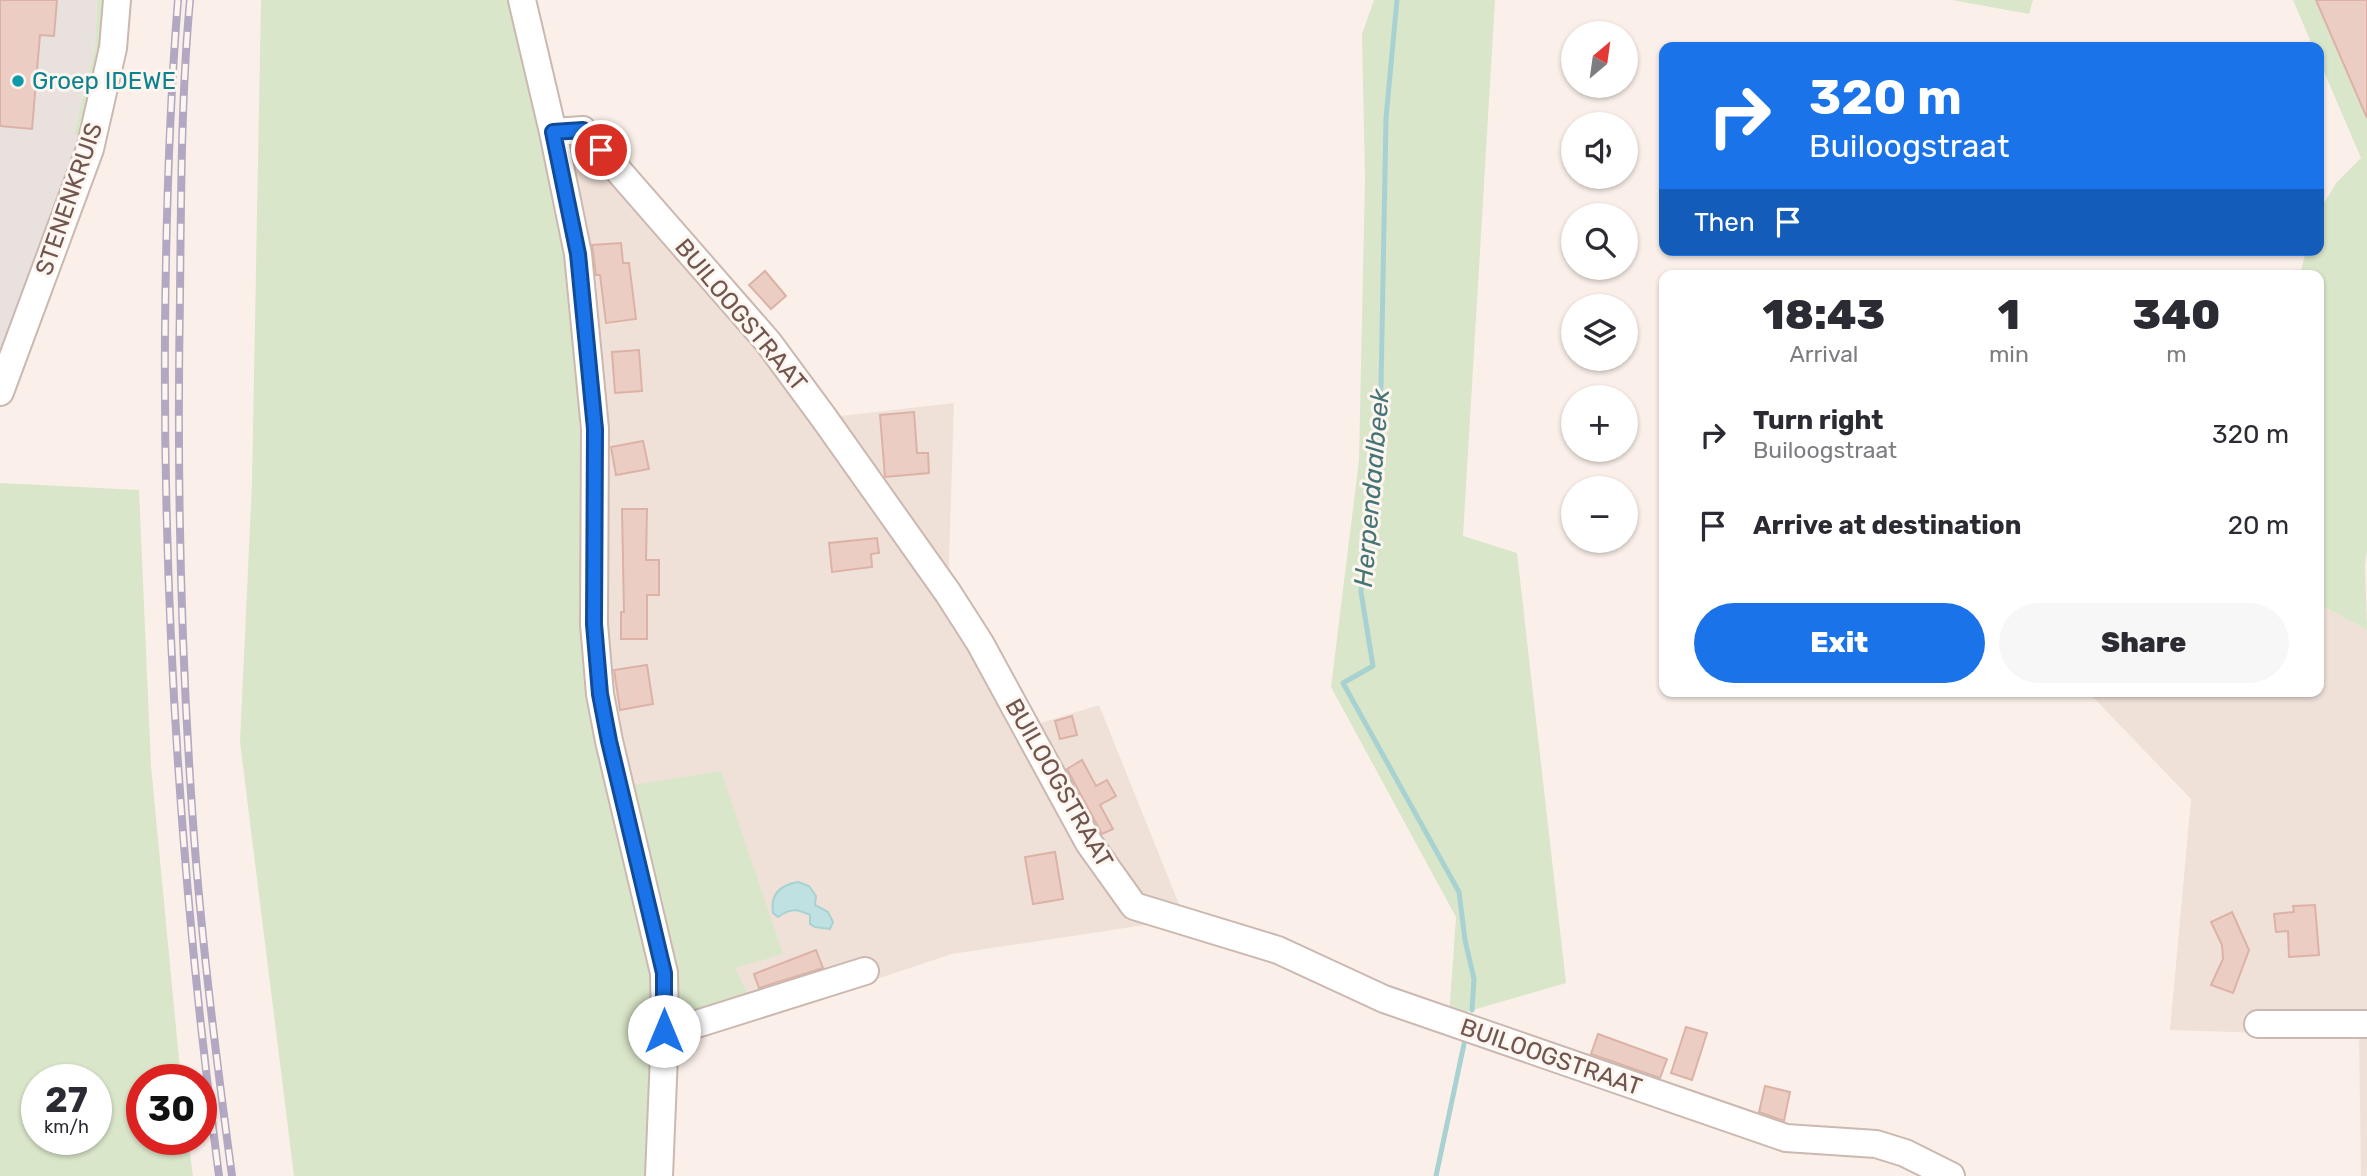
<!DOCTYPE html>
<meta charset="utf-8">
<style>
body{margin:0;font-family:Rubik,sans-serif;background:#f7f7f7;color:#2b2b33;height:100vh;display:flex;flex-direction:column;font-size:26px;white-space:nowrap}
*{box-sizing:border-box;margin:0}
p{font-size:23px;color:#7c7c81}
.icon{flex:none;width:38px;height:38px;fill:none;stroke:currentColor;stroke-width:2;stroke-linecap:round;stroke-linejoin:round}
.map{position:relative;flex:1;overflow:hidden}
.drawer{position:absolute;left:1659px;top:270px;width:665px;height:427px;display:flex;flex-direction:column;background:#fff;border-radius:14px;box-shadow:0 2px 5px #0004}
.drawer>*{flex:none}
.guide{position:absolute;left:1659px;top:42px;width:665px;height:214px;border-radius:14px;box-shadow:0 2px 5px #0004;background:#1a73e8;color:#fff;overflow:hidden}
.needle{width:46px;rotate:29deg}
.controls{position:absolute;left:1561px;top:21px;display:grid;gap:14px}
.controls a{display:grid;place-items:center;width:77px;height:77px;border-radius:50%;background:#fff;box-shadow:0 2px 5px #0004;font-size:35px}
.speed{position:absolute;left:21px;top:1064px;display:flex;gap:14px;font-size:35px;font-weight:700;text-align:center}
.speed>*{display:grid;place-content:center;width:91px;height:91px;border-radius:50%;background:#fff;box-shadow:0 2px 5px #0004;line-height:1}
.speed small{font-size:18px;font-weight:400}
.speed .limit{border:10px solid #d22;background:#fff;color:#111}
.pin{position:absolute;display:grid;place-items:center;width:60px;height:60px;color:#fff;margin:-30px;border:4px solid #fff;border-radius:50%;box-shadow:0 2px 7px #0007}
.me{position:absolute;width:77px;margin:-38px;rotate:0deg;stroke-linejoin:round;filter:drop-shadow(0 0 5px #0008)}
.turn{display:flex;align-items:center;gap:24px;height:147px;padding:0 35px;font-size:32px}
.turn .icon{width:91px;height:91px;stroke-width:2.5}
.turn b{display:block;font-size:49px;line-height:60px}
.then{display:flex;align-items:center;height:66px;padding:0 35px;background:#0003;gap:14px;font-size:26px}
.eta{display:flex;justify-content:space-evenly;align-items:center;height:119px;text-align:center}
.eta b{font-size:42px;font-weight:800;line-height:49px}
.cta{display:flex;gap:14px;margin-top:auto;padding:14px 35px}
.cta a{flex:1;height:80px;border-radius:42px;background:#1a73e8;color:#fff;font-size:28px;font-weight:800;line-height:80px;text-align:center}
.cta a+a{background:#f7f7f7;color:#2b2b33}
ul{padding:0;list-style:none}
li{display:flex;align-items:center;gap:21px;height:91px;padding:0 35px}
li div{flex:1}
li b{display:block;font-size:26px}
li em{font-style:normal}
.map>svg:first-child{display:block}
.residential{fill:#f0e1d8}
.industrial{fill:#e9e1de}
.green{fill:#d9e6c9;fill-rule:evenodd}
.water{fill:#bfe1e1;stroke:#a7d2d1;stroke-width:2}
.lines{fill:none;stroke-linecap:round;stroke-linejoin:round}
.stream{stroke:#a7d2d1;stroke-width:5}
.building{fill:#eccdc4;stroke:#dcb2a6;stroke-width:2}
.minor-casing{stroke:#cbb8b0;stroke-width:30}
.minor{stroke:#fff;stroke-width:26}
.rail-casing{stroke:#b2a8c2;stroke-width:8}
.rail{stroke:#fdf5ef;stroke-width:5;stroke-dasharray:16;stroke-linecap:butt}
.route-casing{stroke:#114b97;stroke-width:18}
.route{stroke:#1a73e8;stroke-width:12}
.culture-dot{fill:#0f9aa8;stroke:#fdf5ef;stroke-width:2.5}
.labels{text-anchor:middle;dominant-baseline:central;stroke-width:6;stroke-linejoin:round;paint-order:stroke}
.culture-label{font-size:24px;fill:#0d838f;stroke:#fdf5ef;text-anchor:start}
.street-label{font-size:24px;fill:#715650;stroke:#fdf5ef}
.water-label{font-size:26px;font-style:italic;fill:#457474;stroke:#fdf5ef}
</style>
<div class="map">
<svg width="2367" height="1176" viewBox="0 0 2367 1176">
<rect width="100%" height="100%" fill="#faf0e9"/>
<path class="residential" d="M583,130L824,418L954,403L948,593L1034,725L1099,705L1185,919L952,954L675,1046L609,741L578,254L553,132Z
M2319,604L2367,630V1176H2361L2359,1036L2170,1030L2191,799L2088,692L2319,691Z"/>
<path class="industrial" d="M0,0H97L95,47L74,132L86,140L0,377Z"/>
<path class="green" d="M97,0H111L86,140L74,133L95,47Z
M261,0H512L572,263L591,669L657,975L650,1176H294L240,742L252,483Z
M1374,0H1495L1463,536L1517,553L1566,983L1449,1017L1456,917L1331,687L1359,460L1365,179L1362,34Z
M1952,0H2033L2029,14Z
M2293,0H2316L2367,116V550L2365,565L2367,630L2319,604V275H2300L2306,250H2319V211L2337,182L2361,158L2319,60V47H2313Z
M0,483L139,490L151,766L181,1080H142V1139H188L193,1176H0ZM37,1080H96V1139H37Z
M721,771L783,954L735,968L754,1007L665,1031L620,787Z"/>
<path class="water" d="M798,882L809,886L816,896L815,905L828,912L833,922L830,929L815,927L810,924V915C797,909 790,908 778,917L773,913C770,894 780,885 798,882Z"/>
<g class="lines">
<path class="stream" d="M1397,0L1386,118L1381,387L1361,592L1373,666L1343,683L1459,892L1465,940L1474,979L1472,1010
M1436,1176L1464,1044"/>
</g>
<path class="building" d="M0,0H57L54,36L40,35L32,129L0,126Z
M2316,0H2367V118Z
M621,243L623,263H629L636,319L606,323L600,275H596L592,245Z
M765,271L786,296L771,309L749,285Z
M639,350L642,391L615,393L612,352Z
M914,412L917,453H928L929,473L885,477L880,415Z
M643,441L649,469L616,475L611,447Z
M622,509H647L646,560H659V595H647V639H621V612H624Z
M877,538L879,553L871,554L872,567L832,572L829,543Z
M647,665L653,704L620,710L614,670Z
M1072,716L1077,735L1060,739L1055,721Z
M1082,760L1096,786L1107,780L1116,796L1100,805L1113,829L1102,834L1067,769Z
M1055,852L1063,899L1033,904L1025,857Z
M2315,905L2319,955L2289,957L2288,931L2276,932L2274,914L2294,912L2293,906Z
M2232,912L2249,950L2233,993L2211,985L2223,959L2222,945L2211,922Z
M816,950L823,968L759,988L754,974Z
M1686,1027L1707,1033L1692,1080L1671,1073Z
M1598,1034L1667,1059L1660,1078L1591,1054Z
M1765,1086L1790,1092L1784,1121L1759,1112Z"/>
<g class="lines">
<g class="minor-casing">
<path id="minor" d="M522,0L553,132L578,254L595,429L594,624L600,694L609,741L664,973L665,1031L659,1176
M553,132L583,130L768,342L824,418L948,593L980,643L1089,843L1134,906L1278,950L1384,999L1786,1138L1876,1144L1905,1153L1951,1176
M0,392L90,149L113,48L117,0
M2258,1024H2367
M665,1031L684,1028L865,971"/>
</g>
<use href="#minor" class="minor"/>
<g class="rail-casing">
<path id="rail" d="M178,0C169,110 166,221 165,331C163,615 182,895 219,1176
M190,0C181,98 181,198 180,296C177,462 180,628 191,793C199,921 215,1049 232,1176"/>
</g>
<use href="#rail" class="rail"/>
</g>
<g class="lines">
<g class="route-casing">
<path id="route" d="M601,150L583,130L553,132L578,254L595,429L594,624L600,694L609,741L664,973V1031"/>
</g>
<use href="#route" class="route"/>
</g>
<circle class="culture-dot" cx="18" cy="81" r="7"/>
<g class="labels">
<g class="culture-label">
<text x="32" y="81">Groep IDEWE</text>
</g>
<g class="street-label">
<text transform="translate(69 199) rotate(-71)">STENENKRUIS</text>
<text transform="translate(741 315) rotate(50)">BUILOOGSTRAAT</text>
<text transform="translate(1059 783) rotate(60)">BUILOOGSTRAAT</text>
<text transform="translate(1551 1057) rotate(19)">BUILOOGSTRAAT</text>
</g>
<g class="water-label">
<text transform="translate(1372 488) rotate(-85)">Herpendaalbeek</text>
</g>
</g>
</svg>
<div class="controls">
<a><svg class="needle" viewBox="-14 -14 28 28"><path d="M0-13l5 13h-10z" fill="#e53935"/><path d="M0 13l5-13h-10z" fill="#7c7c81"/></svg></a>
<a><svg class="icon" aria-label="sound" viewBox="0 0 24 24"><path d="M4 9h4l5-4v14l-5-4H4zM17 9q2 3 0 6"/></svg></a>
<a><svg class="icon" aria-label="search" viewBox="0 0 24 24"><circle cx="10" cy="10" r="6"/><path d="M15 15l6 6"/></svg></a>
<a><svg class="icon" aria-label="layers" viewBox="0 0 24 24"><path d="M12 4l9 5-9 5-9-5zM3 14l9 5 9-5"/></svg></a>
<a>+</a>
<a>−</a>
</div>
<div class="speed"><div>27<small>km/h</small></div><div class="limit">30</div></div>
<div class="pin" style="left:601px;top:150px;background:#d93025"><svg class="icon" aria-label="arrive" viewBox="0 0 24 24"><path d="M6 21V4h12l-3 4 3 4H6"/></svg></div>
<svg class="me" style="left:664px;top:1031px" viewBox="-20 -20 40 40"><circle r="19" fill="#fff"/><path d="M0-13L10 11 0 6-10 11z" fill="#1a73e8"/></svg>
<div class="guide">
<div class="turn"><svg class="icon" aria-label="right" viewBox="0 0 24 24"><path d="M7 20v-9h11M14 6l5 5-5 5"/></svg><div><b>320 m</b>Builoogstraat</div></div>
<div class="then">Then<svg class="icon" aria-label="arrive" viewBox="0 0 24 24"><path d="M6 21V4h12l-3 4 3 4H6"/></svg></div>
</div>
<section class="drawer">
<div class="eta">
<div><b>18:43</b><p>Arrival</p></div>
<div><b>1</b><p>min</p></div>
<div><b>340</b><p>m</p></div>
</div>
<ul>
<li><svg class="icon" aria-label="right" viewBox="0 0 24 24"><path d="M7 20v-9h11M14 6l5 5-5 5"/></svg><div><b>Turn right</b><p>Builoogstraat</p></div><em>320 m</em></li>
<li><svg class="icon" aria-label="arrive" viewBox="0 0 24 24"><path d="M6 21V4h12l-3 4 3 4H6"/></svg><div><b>Arrive at destination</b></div><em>20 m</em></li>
</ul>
<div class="cta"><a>Exit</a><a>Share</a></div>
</section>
</div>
